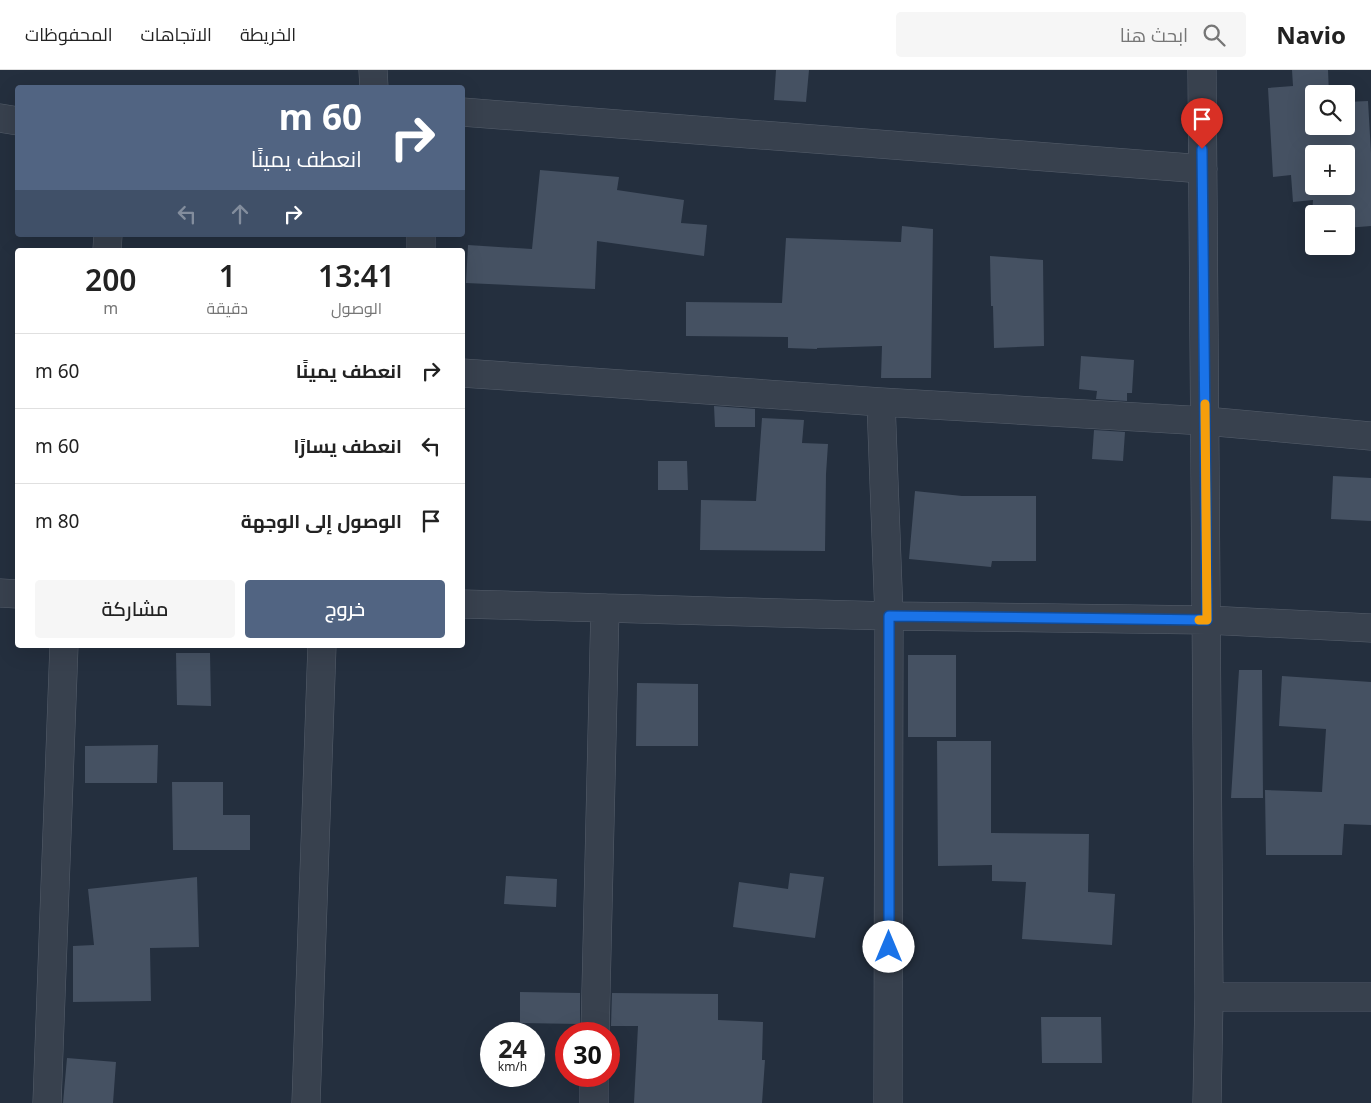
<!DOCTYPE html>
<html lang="ar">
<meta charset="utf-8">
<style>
body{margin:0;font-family:"Noto Sans",Cairo,sans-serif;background:#f6f6f6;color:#222;direction:rtl;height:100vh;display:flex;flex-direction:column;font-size:19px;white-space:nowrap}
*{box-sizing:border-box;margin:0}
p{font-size:16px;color:#767676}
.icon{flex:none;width:28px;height:28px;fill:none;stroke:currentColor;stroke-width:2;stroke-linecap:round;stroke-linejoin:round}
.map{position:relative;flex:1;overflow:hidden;direction:ltr}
.side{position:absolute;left:15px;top:178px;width:450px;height:400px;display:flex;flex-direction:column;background:#fff;border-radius:5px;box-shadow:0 5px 20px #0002;direction:rtl}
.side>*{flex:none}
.banner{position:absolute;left:15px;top:15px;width:450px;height:152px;border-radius:5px;box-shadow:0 5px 20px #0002;direction:rtl;background:#516482;color:#fff;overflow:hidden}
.controls{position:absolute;left:1305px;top:15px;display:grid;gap:10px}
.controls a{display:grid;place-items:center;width:50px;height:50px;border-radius:5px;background:#fff;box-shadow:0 5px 20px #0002;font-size:25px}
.speed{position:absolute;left:480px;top:952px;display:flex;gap:10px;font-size:25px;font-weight:700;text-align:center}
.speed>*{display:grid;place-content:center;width:65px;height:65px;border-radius:50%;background:#fff;box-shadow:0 5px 20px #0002;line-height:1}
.speed small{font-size:12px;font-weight:400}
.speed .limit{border:8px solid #d22;background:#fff;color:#111}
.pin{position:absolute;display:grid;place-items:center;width:42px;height:42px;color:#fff;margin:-51px -21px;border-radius:50% 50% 50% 0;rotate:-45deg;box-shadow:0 0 5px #0007}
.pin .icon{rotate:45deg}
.me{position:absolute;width:55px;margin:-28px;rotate:0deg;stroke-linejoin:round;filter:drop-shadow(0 0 4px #0008)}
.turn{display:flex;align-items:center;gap:18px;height:105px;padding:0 20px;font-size:22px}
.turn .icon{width:65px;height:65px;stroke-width:2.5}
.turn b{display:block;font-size:35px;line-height:42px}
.lanes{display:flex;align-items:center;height:48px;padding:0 20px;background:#0003;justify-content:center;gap:25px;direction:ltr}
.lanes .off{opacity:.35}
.eta{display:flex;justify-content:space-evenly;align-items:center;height:85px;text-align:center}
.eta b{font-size:30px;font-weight:600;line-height:35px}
.action{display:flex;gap:10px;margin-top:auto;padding:10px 20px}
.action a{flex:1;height:58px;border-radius:5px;background:#516482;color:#fff;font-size:20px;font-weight:600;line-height:58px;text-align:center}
.action a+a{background:#f6f6f6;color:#222}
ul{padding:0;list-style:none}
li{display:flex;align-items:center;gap:15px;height:75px;padding:0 20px;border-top:1px solid #e0e0e0}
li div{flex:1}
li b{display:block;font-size:19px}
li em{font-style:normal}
header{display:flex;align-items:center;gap:30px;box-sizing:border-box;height:70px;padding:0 25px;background:#fff;border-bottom:1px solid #e0e0e0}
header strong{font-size:24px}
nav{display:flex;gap:28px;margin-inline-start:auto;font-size:18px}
.search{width:350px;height:45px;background:#f6f6f6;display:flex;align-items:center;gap:12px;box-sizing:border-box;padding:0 18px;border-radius:5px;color:#767676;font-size:19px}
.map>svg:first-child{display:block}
.building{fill:#455162;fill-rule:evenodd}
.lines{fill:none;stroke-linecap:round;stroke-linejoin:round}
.street-casing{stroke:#565f6c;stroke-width:29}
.street{stroke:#38414e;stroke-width:28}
.route-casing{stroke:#114b97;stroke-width:12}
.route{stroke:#1a73e8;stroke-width:9}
.slow{stroke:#f59e0b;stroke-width:9}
</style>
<header>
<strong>Navio</strong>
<div class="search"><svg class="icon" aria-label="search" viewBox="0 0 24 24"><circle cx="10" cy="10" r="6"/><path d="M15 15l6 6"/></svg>ابحث هنا</div>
<nav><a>الخريطة</a><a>الاتجاهات</a><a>المحفوظات</a></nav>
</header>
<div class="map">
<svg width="1371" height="1033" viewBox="0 0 1371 1033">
<rect width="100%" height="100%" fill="#242f3e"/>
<path class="building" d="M776,0H809L806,32L774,30Z
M1292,0H1328L1329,24H1314V56H1346V32L1368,31L1371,83V156L1346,158V144H1314V160H1311L1313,130L1293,132L1291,105L1273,107L1268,18L1293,16ZM1314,84H1346V116H1314Z
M540,100L619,107L617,120L684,130L681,153L707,155L704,186L597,171L595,219L466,213L468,175L532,179Z
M902,156L933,159L931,308H881L882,276L817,278V279L788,278V267L686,266V232L782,233L786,168L901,172Z
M990,186L1043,190L1044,276L994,278L993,236H991Z
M1081,286L1134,290L1132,323H1127V331L1096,329L1097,321L1079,319Z
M714,336L755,339V357H715Z
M762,348L804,350L802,373L828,374L826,404L825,481L700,480L701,430L756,431Z
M1094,360L1125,362L1123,391L1092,389Z
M658,391H687L688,420H658Z
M1333,406L1371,408V451L1331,449Z
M915,421L962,426H1036V491H992L991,497L909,489Z
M176,583H210L211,636L177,635Z
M908,585H956V667H908Z
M1239,600H1262L1263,728H1231Z
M1282,606L1371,612V755L1344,754L1342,785H1266L1265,720L1322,722L1326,659L1279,656Z
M637,613L698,614V676H636Z
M937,671H991V763L1089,764L1088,822L1115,824L1112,875L1022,869L1026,812L992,811V795L938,796Z
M158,675L157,713H85V676Z
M172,712H223V745H250V780H173Z
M790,803L824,807L815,868L733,857L739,812L788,819Z
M506,806L557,809L556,837L504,834Z
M197,807L199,877L150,878L151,931L73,932V876L94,875L88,819Z
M520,922L580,923V954L520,953Z
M612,923L718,924V950L763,952L762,990H765L762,1033H634L638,956H611Z
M1041,947H1101L1102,993H1042Z
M67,988L116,992L113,1033H63Z"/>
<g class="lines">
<g class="street-casing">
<path id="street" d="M373,0L374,18
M1202,0L1209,927L1207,1033
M462,42L1203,99
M0,48L18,51
M421,165V180
M107,180L108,165
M462,303L881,332L1205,351L1371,366
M881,332L889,546L888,1033
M0,523L18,524
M462,534L889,546L1207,550L1371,558
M1209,927H1371
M595,964L605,538
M47,1033L64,575
M306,1033L322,575
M594,1033V1006"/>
</g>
<use href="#street" class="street"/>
</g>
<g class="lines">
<g class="route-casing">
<path id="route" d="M889,877V546L1207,550L1202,79"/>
</g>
<use href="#route" class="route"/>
<path class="slow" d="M1199,550H1207L1205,334"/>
</g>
</svg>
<div class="controls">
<a><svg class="icon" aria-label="search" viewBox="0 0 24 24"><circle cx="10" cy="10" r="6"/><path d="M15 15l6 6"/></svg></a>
<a>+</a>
<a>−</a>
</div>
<div class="speed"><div>24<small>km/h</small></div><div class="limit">30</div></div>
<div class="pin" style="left:1202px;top:79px;background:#d93025"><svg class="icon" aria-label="arrive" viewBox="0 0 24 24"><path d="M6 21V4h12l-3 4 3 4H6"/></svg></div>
<svg class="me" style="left:889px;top:877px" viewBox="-20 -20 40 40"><circle r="19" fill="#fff"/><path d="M0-13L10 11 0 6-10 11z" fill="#1a73e8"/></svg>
<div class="banner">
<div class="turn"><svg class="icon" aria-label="right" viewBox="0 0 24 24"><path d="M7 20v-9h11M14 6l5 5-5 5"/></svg><div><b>60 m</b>انعطف يمينًا</div></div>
<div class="lanes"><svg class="icon off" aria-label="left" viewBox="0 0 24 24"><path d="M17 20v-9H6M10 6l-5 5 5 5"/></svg><svg class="icon off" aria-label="ahead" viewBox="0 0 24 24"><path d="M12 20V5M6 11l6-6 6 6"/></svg><svg class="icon" aria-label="right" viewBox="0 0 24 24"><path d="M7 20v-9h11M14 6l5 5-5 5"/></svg></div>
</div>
<section class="side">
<div class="eta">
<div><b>13:41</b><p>الوصول</p></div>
<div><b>1</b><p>دقيقة</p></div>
<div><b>200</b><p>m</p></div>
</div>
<ul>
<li><svg class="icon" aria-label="right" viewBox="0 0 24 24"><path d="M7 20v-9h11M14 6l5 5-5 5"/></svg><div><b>انعطف يمينًا</b></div><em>60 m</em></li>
<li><svg class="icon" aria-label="left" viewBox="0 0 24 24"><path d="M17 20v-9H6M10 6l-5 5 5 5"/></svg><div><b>انعطف يسارًا</b></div><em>60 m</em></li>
<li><svg class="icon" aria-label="arrive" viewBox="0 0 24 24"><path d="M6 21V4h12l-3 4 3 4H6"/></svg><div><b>الوصول إلى الوجهة</b></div><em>80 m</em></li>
</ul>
<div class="action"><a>خروج</a><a>مشاركة</a></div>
</section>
</div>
